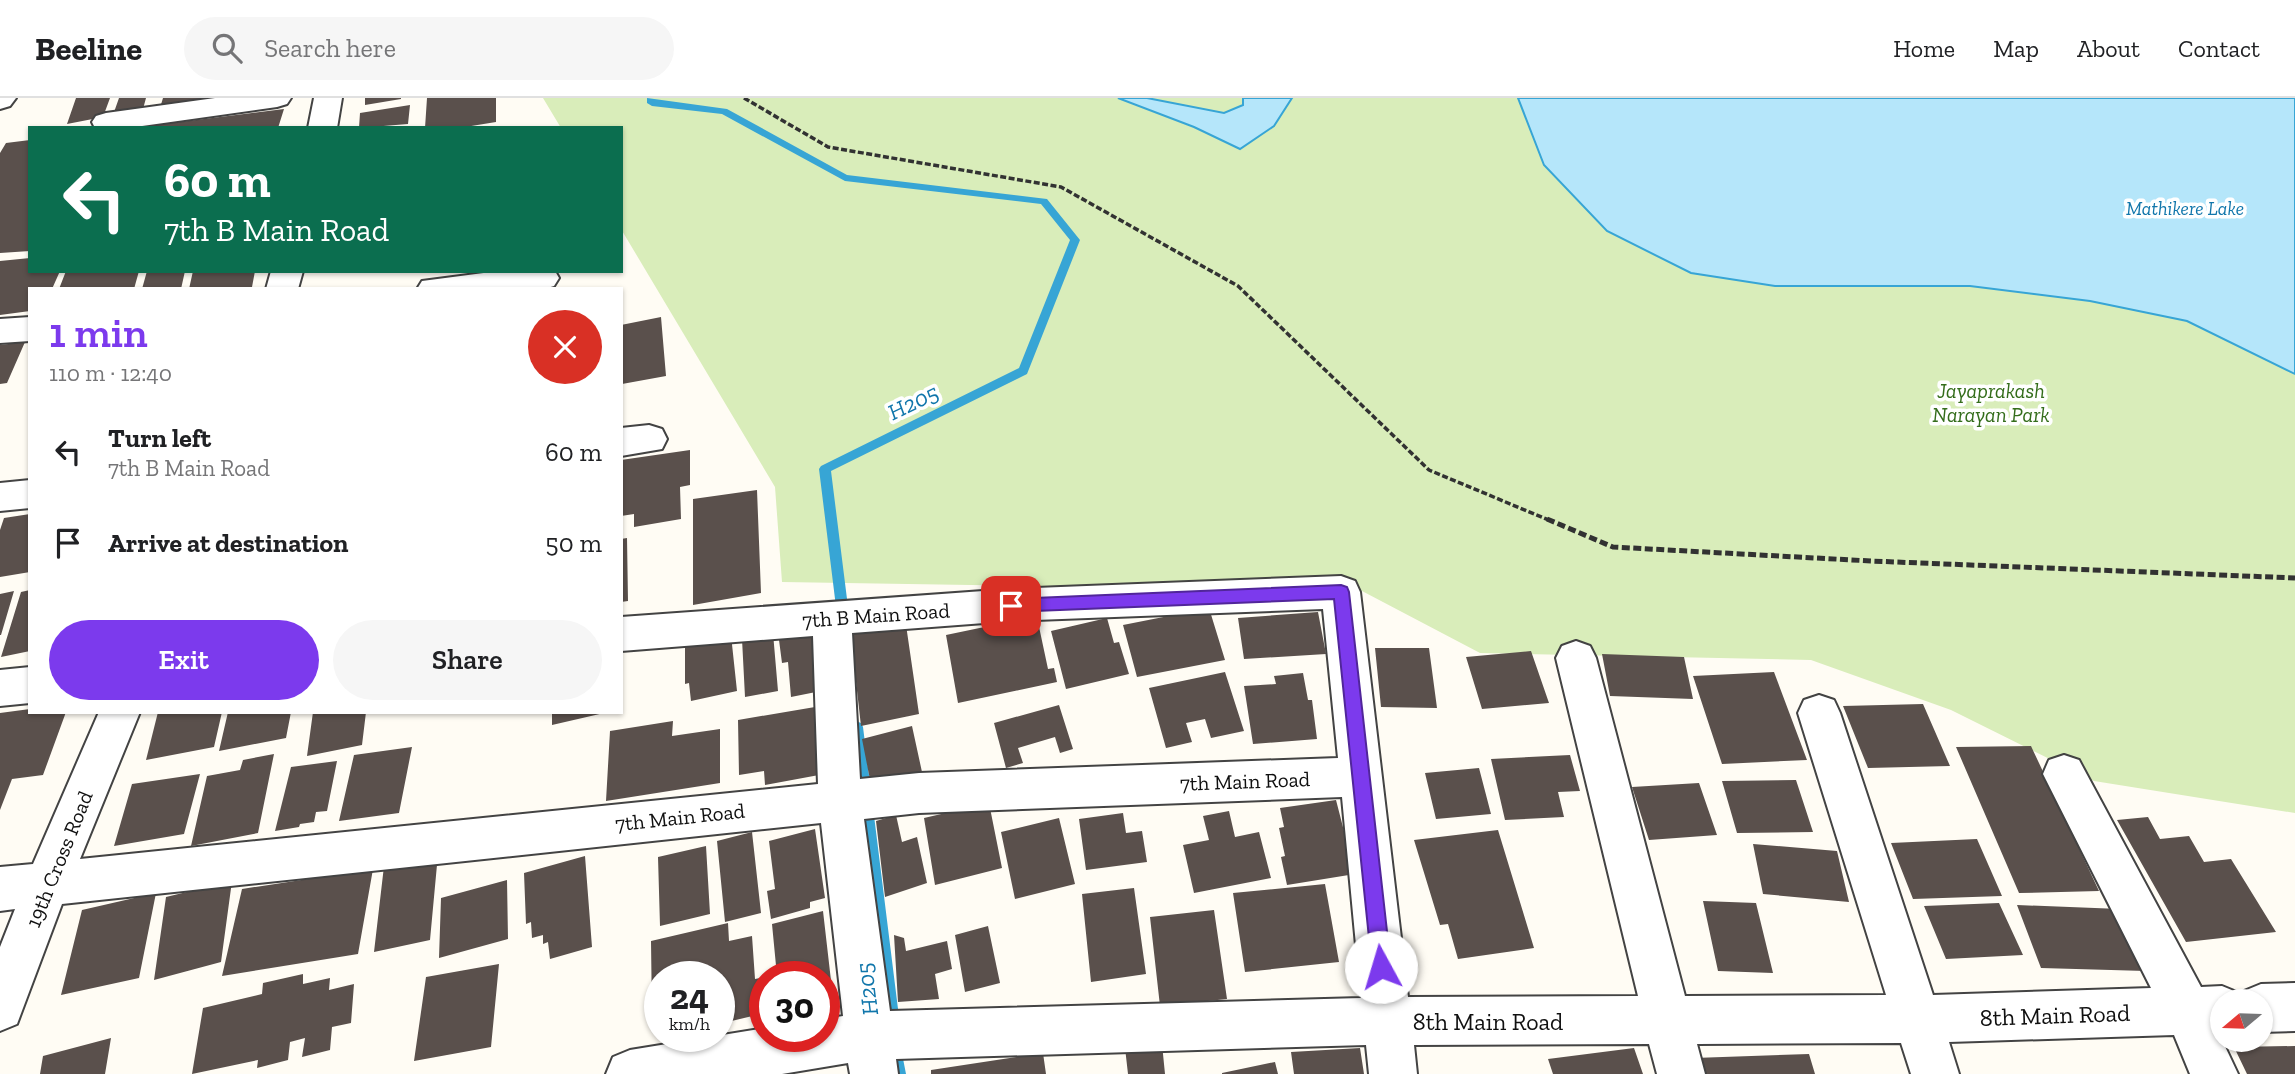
<!DOCTYPE html>
<meta charset="utf-8">
<style>
body{margin:0;font-family:"Zilla Slab",serif;background:#f6f6f6;color:#202124;height:100vh;display:flex;flex-direction:column;font-size:26px;white-space:nowrap}
*{box-sizing:border-box;margin:0}
p{font-size:23px;color:#757577}
.icon{flex:none;width:38px;height:38px;fill:none;stroke:currentColor;stroke-width:2;stroke-linecap:round;stroke-linejoin:round}
.map{position:relative;flex:1;overflow:hidden}
.sheet{position:absolute;left:28px;top:189px;width:595px;height:427px;display:flex;flex-direction:column;background:#fff;border-radius:0px;box-shadow:0 2px 5px #0004}
.sheet>*{flex:none}
.top-card{position:absolute;left:28px;top:28px;width:595px;height:147px;border-radius:0px;box-shadow:0 2px 5px #0004;background:#0b6e4f;color:#fff;overflow:hidden}
.needle{width:46px;rotate:251deg}
.controls{position:absolute;left:2210px;top:891px;display:grid;gap:14px}
.controls a{display:grid;place-items:center;width:63px;height:63px;border-radius:50%;background:#fff;box-shadow:0 2px 5px #0004;font-size:35px}
.speed{position:absolute;left:644px;top:863px;display:flex;gap:14px;font-size:35px;font-weight:700;text-align:center}
.speed>*{display:grid;place-content:center;width:91px;height:91px;border-radius:50%;background:#fff;box-shadow:0 2px 5px #0004;line-height:1}
.speed small{font-size:18px;font-weight:400}
.speed .limit{border:10px solid #d22;background:#fff;color:#111}
.pin{position:absolute;display:grid;place-items:center;width:60px;height:60px;color:#fff;margin:-30px;border-radius:14px;box-shadow:0 4px 10px #0006}
.me{position:absolute;width:77px;margin:-38px;rotate:354deg;stroke-linejoin:round;filter:drop-shadow(0 0 5px #0008)}
.turn{display:flex;align-items:center;gap:24px;height:147px;padding:0 21px;font-size:32px}
.turn .icon{width:91px;height:91px;stroke-width:2.5}
.turn b{display:block;font-size:49px;line-height:60px}
.round{display:grid;place-items:center;flex:none;width:74px;height:74px;border-radius:37px;background:#f6f6f6}
.overview{display:flex;align-items:center;justify-content:space-between;height:119px;padding:0 21px}
h1{font-size:42px;font-weight:600;line-height:52px;color:#7c3aed}
.cta{display:flex;gap:14px;margin-top:auto;padding:14px 21px}
.cta a{flex:1;height:80px;border-radius:42px;background:#7c3aed;color:#fff;font-size:28px;font-weight:600;line-height:80px;text-align:center}
.cta a+a{background:#f6f6f6;color:#202124}
ul{padding:0;list-style:none}
li{display:flex;align-items:center;gap:21px;height:91px;padding:0 21px}
li div{flex:1}
li b{display:block;font-size:26px}
li em{font-style:normal}
header{display:flex;align-items:center;gap:42px;box-sizing:border-box;height:98px;padding:0 35px;background:#fff;border-bottom:2px solid #e0e0e0}
header strong{font-size:33px}
nav{display:flex;gap:38px;margin-inline-start:auto;font-size:24px}
.search{width:490px;height:63px;background:#f6f6f6;display:flex;align-items:center;gap:18px;box-sizing:border-box;padding:0 24px;border-radius:38px;color:#757577;font-size:26px}
.map>svg:first-child{display:block}
.green{fill:#d9edba}
.water{fill:#b5e6fa;stroke:#37a5d5;stroke-width:2}
.lines{fill:none;stroke-linecap:round;stroke-linejoin:round}
.stream{fill:#37a5d5;fill-rule:evenodd}
.building{fill:#5a504c}
.minor-casing{stroke:#434343;stroke-width:4}
.path-far1{stroke:#323232;stroke-width:3.5;stroke-dasharray:6 2.5;stroke-linecap:butt}
.path{stroke:#323232;stroke-width:5;stroke-dasharray:8 3.5;stroke-linecap:butt}
.minor{fill:#fff;fill-rule:evenodd}
.route{fill:#7c3aed;stroke:#51269a;stroke-width:2}
.labels{text-anchor:middle;dominant-baseline:central;stroke-width:7;stroke-linejoin:round;paint-order:stroke}
.far-water-label{font-size:19px;font-style:italic;fill:#1076ab;stroke:#fff}
.park-label{font-size:21px;font-style:italic;fill:#346d1b;stroke:#fff}
.street-label{font-size:21px;fill:#101010;stroke:#fff}
.water-label{font-size:23px;font-style:italic;fill:#1076ab;stroke:#fff}
.near-street-label{font-size:24px;fill:#101010;stroke:#fff}
</style>
<header>
<strong>Beeline</strong>
<div class="search"><svg class="icon" aria-label="search" viewBox="0 0 24 24"><circle cx="10" cy="10" r="6"/><path d="M15 15l6 6"/></svg>Search here</div>
<nav><a>Home</a><a>Map</a><a>About</a><a>Contact</a></nav>
</header>
<div class="map">
<svg width="2295" height="976" viewBox="0 0 2295 976">
<rect width="100%" height="100%" fill="#fffcf4"/>
<path class="green" d="M543,0H2295V715L2094,683L1951,612L1811,562L1480,555L1362,493L782,484L775,389L621,131V30H561Z"/>
<path class="water" d="M1118,0H1147L1224,15L1243,7V0H1292L1274,28L1240,51L1194,29Z
M1518,0H2295V276L2187,223L2090,203L1970,188H1775L1691,175L1607,133L1544,67Z"/>
<g class="lines">
<path class="stream" d="M647,0L727,11L847,77L1047,101L1080,142L1027,276L831,373L849,517L847,521L843,522L839,521L837,517L819,371L821,368L1019,270L1070,142L1041,106L845,83L722,16L652,8L647,5Z
M856,623L861,625L863,629L900,927L897,932L892,935L887,932L884,927L849,629L851,625Z
M894,937L899,940L906,976H890L886,945L889,940Z"/>
</g>
<path class="building" d="M76,0H110L103,19L67,26Z
M119,0H146L143,11L113,17Z
M163,0H231L159,13Z
M365,0H401V1L365,7Z
M427,0H496V24L459,30H425Z
M410,7L408,26L359,30L360,15Z
M284,11L278,30H148V28Z
M30,42V153L0,155V55L6,45Z
M30,160V173H60L52,191H30V213L0,217V163Z
M66,173H139L134,191H59Z
M147,173H185L181,191H142Z
M193,173H255L252,189L189,191Z
M661,219L666,278L622,286L621,227Z
M25,244L7,285L0,286V247Z
M690,352V387L680,389L681,421L634,429V416L621,418V362Z
M757,392L761,495L693,507V401Z
M30,416V474L0,479V432L4,420Z
M627,440L628,503L621,504V441Z
M30,492V553L1,559L21,494Z
M14,493L1,537H0V496Z
M1209,510L1225,562L1137,579L1123,527Z
M1318,514L1326,556L1244,561L1238,520Z
M905,520L919,616L861,628L850,531Z
M1107,520L1114,545L1119,544L1129,576L1066,591L1051,533Z
M1038,524L1048,571L1054,570L1057,584L958,605L946,537L994,527L995,533Z
M819,534L826,592L791,599L788,564L782,565L779,542Z
M773,535L778,593L745,599L742,541Z
M731,537L737,593L691,603L689,585L685,586V547Z
M1375,550H1429L1437,610L1381,609Z
M1531,553L1549,605L1482,611L1466,559Z
M1602,556L1684,559L1693,601L1610,598Z
M1225,574L1244,633L1211,640L1205,621L1186,625L1192,644L1166,650L1149,590Z
M1774,574L1807,662L1722,666L1693,578Z
M1303,575L1308,602H1312L1317,641L1253,646L1244,588L1276,586L1274,578Z
M1923,606L1950,668L1868,670L1843,608Z
M1059,607L1073,651L1060,655L1055,639L1018,650L1023,665L1006,670L994,625Z
M815,609L819,677L765,687L764,673L739,677L738,622Z
M30,611V614H66L43,677L12,681L0,712V615Z
M158,614H222L214,649L146,662Z
M228,614H291L286,640L219,653Z
M313,614H366L362,647L307,658Z
M552,614H604V615L552,627Z
M673,623L672,638L720,631V685L606,703L610,633Z
M912,628L922,674L871,687L862,641Z
M2031,648L2099,793L2019,795L1956,649Z
M412,649L399,715L339,723L354,657Z
M274,656L258,735L191,748L207,678L240,672L243,662Z
M1570,657L1580,693L1558,694L1564,719L1505,722L1491,661Z
M337,663L327,713L316,714L314,724L300,726L299,729L275,733L291,669Z
M1479,670L1491,716L1436,721L1425,675Z
M200,676L184,736L114,748L132,686Z
M1796,682L1813,734L1737,735L1722,683Z
M1699,685L1717,737L1649,742L1632,689Z
M1336,702L1355,776L1287,787L1281,759L1285,758L1279,730L1284,729L1280,710Z
M989,705L1002,770L935,787L924,720Z
M1229,713L1235,739L1259,734L1271,780L1194,795L1183,747L1209,742L1203,718Z
M1123,715L1126,735L1142,733L1147,764L1086,772L1079,721Z
M896,717L902,744L917,739L927,785L885,799L876,723Z
M2148,719L2160,741L2189,738L2204,764L2231,761L2276,834L2186,844L2117,722Z
M1059,720L1075,786L1015,801L1001,734Z
M815,731L825,800L810,804V810L771,821L767,793L775,791L769,743Z
M1498,732L1534,850L1458,861L1448,826L1440,827L1414,742Z
M752,734L761,815L725,824L717,743Z
M1977,741L2002,798L1913,801L1891,745Z
M1753,746L1837,753L1849,804L1763,796Z
M706,748L710,816L660,828L658,759Z
M438,756L430,842L374,854L384,768Z
M585,758L592,849L550,861L548,844L543,846V837L532,840L531,824L526,826L524,775Z
M373,771L358,856L222,878L242,791Z
M507,782L508,841L439,860L441,800Z
M232,783L221,864L154,882L166,799Z
M1325,786L1339,864L1245,874L1233,795Z
M1134,790L1146,876L1091,884L1082,796Z
M156,795L139,880L61,897L82,812Z
M1703,803L1756,805L1773,875L1718,873Z
M1999,805L2023,857L1946,861L1924,808Z
M2017,807L2120,811L2146,873L2041,870Z
M1214,812L1227,901L1160,908L1150,819Z
M823,813L836,926L824,929V878H777L772,826Z
M728,825L729,843L752,838L755,881L765,879V915L719,926V878H660V917L652,919L651,843Z
M988,828L1000,885L965,894L955,837Z
M894,837L904,840L906,853L947,843L952,871L935,876L939,901L898,904Z
M499,866L491,949L414,963L426,879Z
M303,876V886L330,880L329,892L354,886L351,925L332,929L330,952L302,959L305,940L290,944L288,962L257,970L258,962L192,976L203,910L262,896L263,885Z
M1161,936L1165,976H1128L1124,941Z
M111,940L105,976H40L43,958Z
M2295,948V976H2247L2234,949Z
M1360,950L1364,976H1294L1291,954Z
M1634,950L1643,976H1553L1548,961Z
M1043,955L1046,976H931V972Z
M1809,956L1815,976H1699L1694,960Z
M1275,964L1278,976H1222V975Z"/>
<g class="lines">
<g class="minor-casing">
<path id="minor" d="M0,0H16L10,8L0,11Z
M215,0H291L287,6L277,9L128,30H95L92,24L96,18L106,15Z
M314,0H342L337,30H308Z
M271,173H303L298,191H266Z
M499,173H555L559,180L554,188L544,191H417L422,183Z
M30,219V243L0,245V221Z
M649,327L662,331L667,341L662,351L621,358V330Z
M30,382V410L0,413V385Z
M1341,478L1355,483L1360,494L1408,899L1638,898L1556,560L1562,548L1576,543L1590,548L1596,560L1685,898L1886,897L1798,615L1804,602L1819,597L1834,602L1840,615L1933,897L2151,890L2043,676L2049,662L2064,657L2079,662L2201,889L2222,888L2239,895L2241,901L2244,893L2261,886L2295,885V933L2261,934V903H2222V942L2238,976H2190L2174,937L1949,944L1959,976H1911L1901,945L1697,946L1705,976H1657L1649,946L1414,947L1417,976H1369L1366,947L896,961L898,976H850L848,965L782,976H606L613,959L630,952L765,930V938H824V921L843,918L821,725L62,806L17,926L0,933V849L15,811L0,813V769L33,766L99,614H140L80,761L818,686L813,538L621,553V519L1011,491ZM1323,511L1338,660L919,675L860,681L852,535L1011,523ZM1342,699L1361,900L890,913L864,721L919,715Z
M30,569V605L0,608V572Z"/>
</g>
<path class="path-far1" d="M744,0L828,49L1061,89L1238,188L1429,372L1551,423"/>
<path class="path" d="M1547,421L1613,449L1871,463L2295,480"/>
<use href="#minor" class="minor"/>
</g>
<path class="route" d="M1341,487L1347,489L1349,494L1391,869L1388,876L1381,879L1374,876L1372,869L1334,501L1011,514L1005,512L1003,508L1005,503L1011,501Z"/>
<g class="labels">
<g class="far-water-label">
<text x="2185" y="110">Mathikere Lake</text>
</g>
<g class="park-label">
<text x="1991" y="292">Jayaprakash<tspan x="1991" dy="24">Narayan Park</tspan></text>
</g>
<g class="street-label">
<text transform="translate(876 517) rotate(-4)">7th B Main Road</text>
<text transform="translate(1245 683) rotate(-2)">7th Main Road</text>
<text transform="translate(680 719) rotate(-6)">7th Main Road</text>
<text transform="translate(59 761) rotate(-68)">19th Cross Road</text>
</g>
<g class="water-label">
<text transform="translate(913 304) rotate(-26)">H205</text>
<text transform="translate(867 891) rotate(-97)">H205</text>
</g>
<g class="near-street-label">
<text transform="translate(2055 917) rotate(-2)">8th Main Road</text>
<text x="1488" y="923">8th Main Road</text>
</g>
</g>
</svg>
<div class="controls">
<a><svg class="needle" viewBox="-14 -14 28 28"><path d="M0-13l5 13h-10z" fill="#e53935"/><path d="M0 13l5-13h-10z" fill="#757577"/></svg></a>
</div>
<div class="speed"><div>24<small>km/h</small></div><div class="limit">30</div></div>
<div class="pin" style="left:1011px;top:508px;background:#d93025"><svg class="icon" aria-label="arrive" viewBox="0 0 24 24"><path d="M6 21V4h12l-3 4 3 4H6"/></svg></div>
<svg class="me" style="left:1381px;top:869px" viewBox="-20 -20 40 40"><circle r="19" fill="#fff"/><path d="M0-13L10 11 0 6-10 11z" fill="#7c3aed"/></svg>
<div class="top-card">
<div class="turn"><svg class="icon" aria-label="left" viewBox="0 0 24 24"><path d="M17 20v-9H6M10 6l-5 5 5 5"/></svg><div><b>60 m</b>7th B Main Road</div></div>
</div>
<section class="sheet">
<div class="overview"><div><h1>1 min</h1><p>110 m · 12:40</p></div><a class="round" style="background:#d93025;color:#fff"><svg class="icon" aria-label="close" viewBox="0 0 24 24"><path d="M6 6l12 12M18 6L6 18"/></svg></a></div>
<ul>
<li><svg class="icon" aria-label="left" viewBox="0 0 24 24"><path d="M17 20v-9H6M10 6l-5 5 5 5"/></svg><div><b>Turn left</b><p>7th B Main Road</p></div><em>60 m</em></li>
<li><svg class="icon" aria-label="arrive" viewBox="0 0 24 24"><path d="M6 21V4h12l-3 4 3 4H6"/></svg><div><b>Arrive at destination</b></div><em>50 m</em></li>
</ul>
<div class="cta"><a>Exit</a><a>Share</a></div>
</section>
</div>
